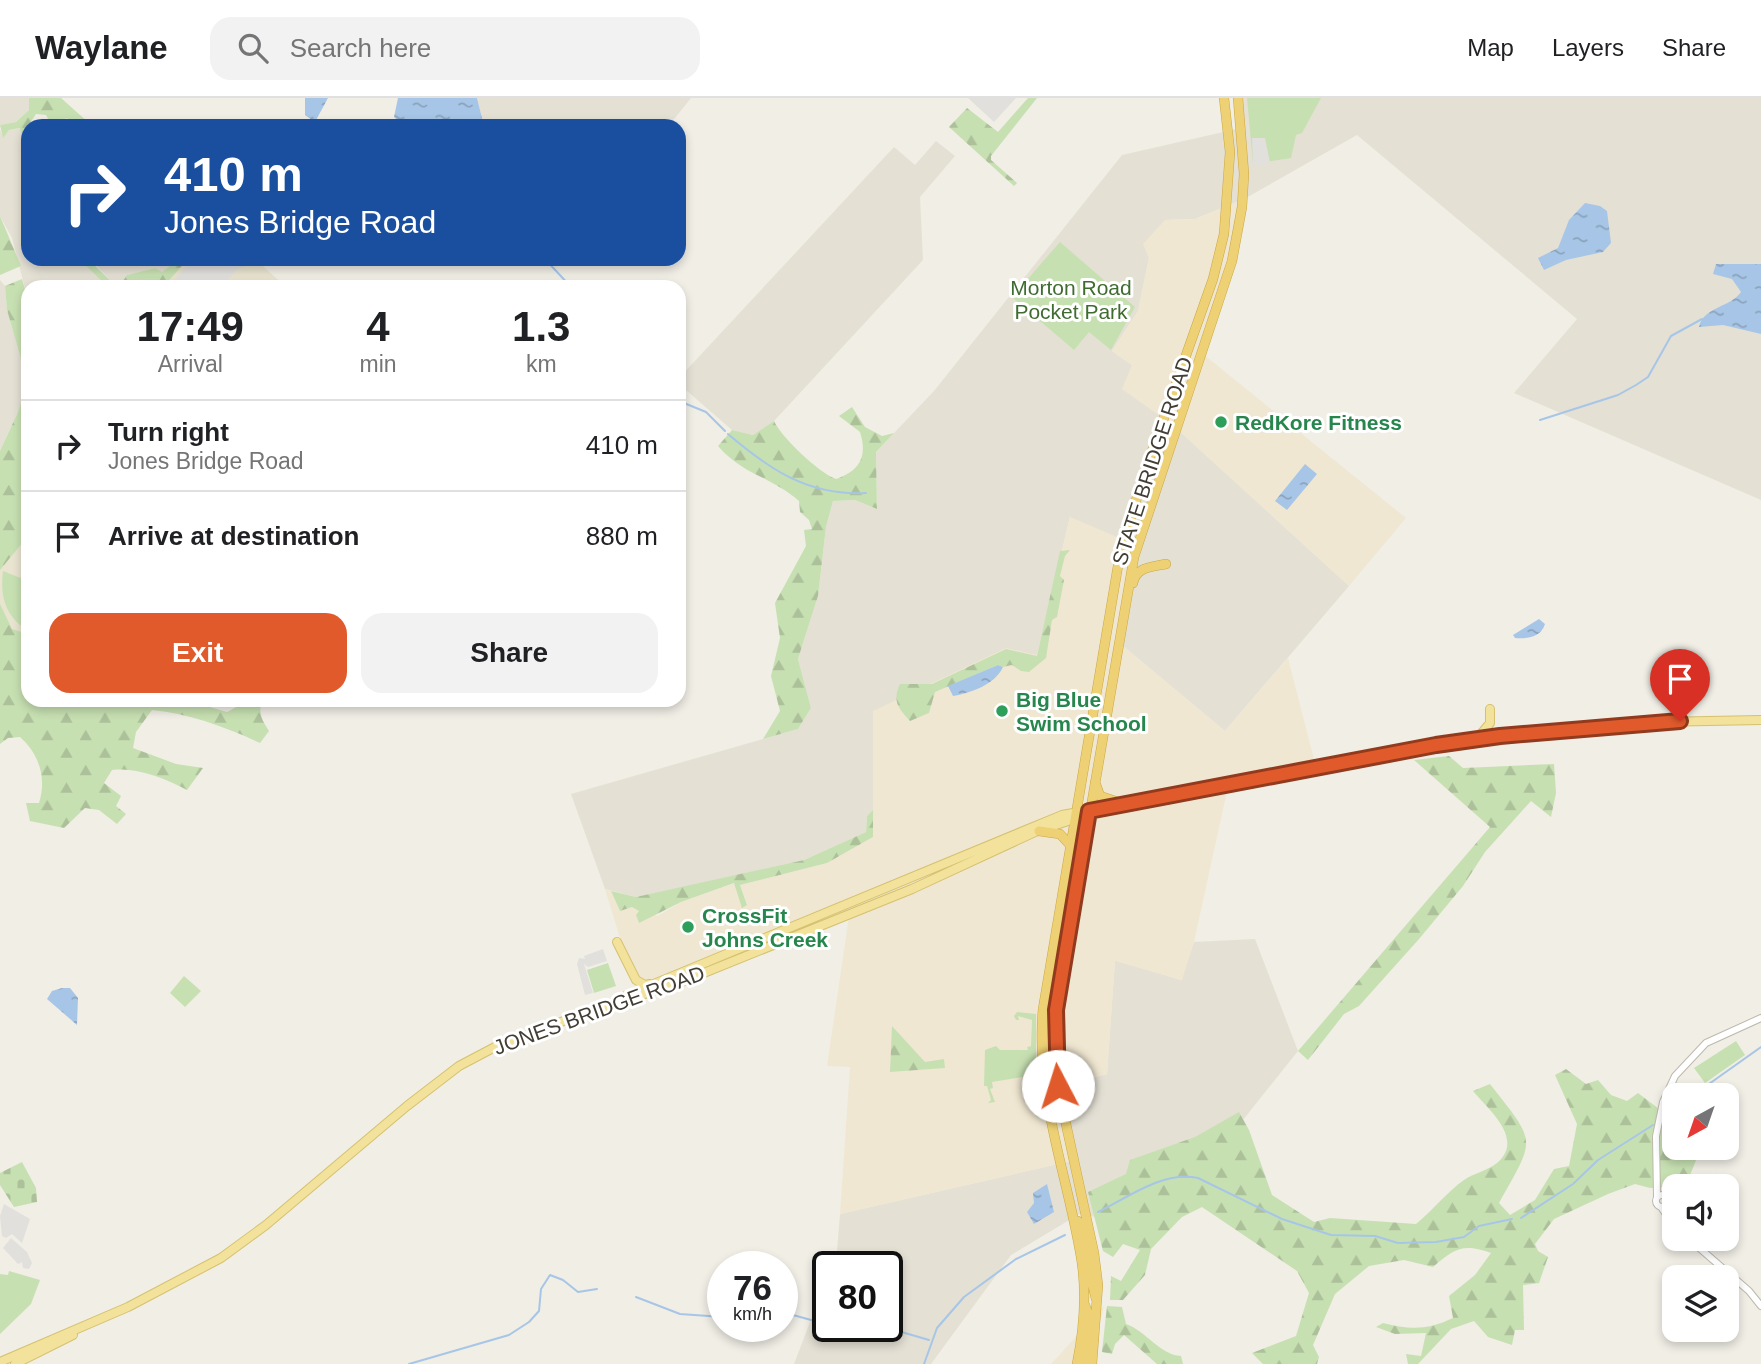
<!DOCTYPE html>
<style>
body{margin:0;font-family:Helvetica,sans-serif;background:#f2f2f2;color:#202124;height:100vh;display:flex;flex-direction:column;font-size:26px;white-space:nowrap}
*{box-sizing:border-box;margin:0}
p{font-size:23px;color:#757577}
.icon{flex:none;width:38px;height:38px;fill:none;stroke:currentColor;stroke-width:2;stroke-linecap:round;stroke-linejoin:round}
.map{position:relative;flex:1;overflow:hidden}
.details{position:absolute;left:21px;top:182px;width:665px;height:427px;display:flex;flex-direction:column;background:#fff;border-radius:21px;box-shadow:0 4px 10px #0003}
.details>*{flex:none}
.banner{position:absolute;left:21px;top:21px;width:665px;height:147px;border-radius:21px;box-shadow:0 4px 10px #0003;background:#1a4fa0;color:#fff;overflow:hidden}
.needle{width:46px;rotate:220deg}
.fabs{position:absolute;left:1662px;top:985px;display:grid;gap:14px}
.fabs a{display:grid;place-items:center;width:77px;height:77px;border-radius:14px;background:#fff;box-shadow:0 4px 10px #0003;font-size:35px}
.speed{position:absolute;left:707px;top:1153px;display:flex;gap:14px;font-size:35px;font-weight:700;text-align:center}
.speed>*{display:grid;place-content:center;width:91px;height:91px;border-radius:50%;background:#fff;box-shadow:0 4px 10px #0003;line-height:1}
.speed small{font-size:18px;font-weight:400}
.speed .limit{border:4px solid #111;border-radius:10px;background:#fff;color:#111}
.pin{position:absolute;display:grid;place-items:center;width:60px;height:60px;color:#fff;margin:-72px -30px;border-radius:50% 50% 50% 0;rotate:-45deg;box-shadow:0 0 7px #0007}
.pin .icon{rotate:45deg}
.me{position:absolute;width:77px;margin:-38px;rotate:355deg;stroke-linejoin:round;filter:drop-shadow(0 0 5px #0008)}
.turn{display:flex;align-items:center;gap:24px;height:147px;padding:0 28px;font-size:32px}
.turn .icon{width:91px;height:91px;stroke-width:2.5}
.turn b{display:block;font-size:49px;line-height:60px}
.eta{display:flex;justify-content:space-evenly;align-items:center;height:119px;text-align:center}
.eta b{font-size:42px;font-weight:600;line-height:49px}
.button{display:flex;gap:14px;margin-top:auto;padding:14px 28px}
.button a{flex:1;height:80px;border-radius:21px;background:#e05a2c;color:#fff;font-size:28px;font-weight:600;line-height:80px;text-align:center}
.button a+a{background:#f2f2f2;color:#202124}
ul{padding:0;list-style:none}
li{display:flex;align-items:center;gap:21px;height:91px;padding:0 28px;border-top:2px solid #e0e0e0}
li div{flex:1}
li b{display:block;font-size:26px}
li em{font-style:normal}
header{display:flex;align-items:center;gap:42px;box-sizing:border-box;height:98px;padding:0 35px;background:#fff;border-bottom:2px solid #e0e0e0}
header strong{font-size:33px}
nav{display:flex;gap:38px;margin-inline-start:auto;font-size:24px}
.search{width:490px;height:63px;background:#f2f2f2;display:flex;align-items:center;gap:18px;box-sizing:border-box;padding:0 24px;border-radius:21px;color:#757577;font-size:26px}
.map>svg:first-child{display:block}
.residential{fill:#e4e0d4}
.commercial{fill:#f0e7d2}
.education{fill:#e8e4d0}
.green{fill:#c7e0b2}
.forest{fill:url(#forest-firs)}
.cemetery{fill:url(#cemetery-stones)}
.parking{fill:#e1e0dd}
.water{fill:url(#water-ripples)}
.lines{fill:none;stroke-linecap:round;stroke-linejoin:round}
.stream{stroke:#a7c6e7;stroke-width:2}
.minor-casing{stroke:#bdb9ac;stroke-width:8}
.major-casing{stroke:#d5c16f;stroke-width:10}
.highway-casing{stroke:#caa745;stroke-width:10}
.minor{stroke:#fff;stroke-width:6}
.major{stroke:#f2e29c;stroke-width:8}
.highway{stroke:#edd174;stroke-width:9}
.route-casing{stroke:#923a1d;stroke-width:18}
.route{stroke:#e05a2c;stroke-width:12}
.leisure-dot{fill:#2e9e5b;stroke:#fff;stroke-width:2.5}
.labels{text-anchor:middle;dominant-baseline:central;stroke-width:6;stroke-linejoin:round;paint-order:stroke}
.park-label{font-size:21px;fill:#406c30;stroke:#fff}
.leisure-label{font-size:21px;font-weight:bold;fill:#27864d;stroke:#fff;text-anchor:start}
.street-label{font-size:21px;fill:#423e35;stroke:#fff}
</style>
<header>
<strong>Waylane</strong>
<div class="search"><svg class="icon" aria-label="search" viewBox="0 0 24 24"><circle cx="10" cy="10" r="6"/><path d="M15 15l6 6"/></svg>Search here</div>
<nav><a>Map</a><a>Layers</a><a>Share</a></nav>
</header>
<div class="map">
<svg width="1761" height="1266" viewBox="0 0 1761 1266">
<defs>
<pattern id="forest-firs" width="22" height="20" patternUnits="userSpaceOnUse" patternTransform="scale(1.75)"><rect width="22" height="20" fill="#c7e0b2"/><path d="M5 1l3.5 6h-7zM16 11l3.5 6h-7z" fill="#acc19a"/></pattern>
<pattern id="cemetery-stones" width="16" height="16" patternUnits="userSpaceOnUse" patternTransform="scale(1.75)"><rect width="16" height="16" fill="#c7e0b2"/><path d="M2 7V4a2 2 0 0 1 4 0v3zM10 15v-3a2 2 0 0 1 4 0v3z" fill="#acc19a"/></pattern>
<pattern id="water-ripples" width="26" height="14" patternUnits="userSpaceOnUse" patternTransform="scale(1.75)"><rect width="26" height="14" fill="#a7c6e7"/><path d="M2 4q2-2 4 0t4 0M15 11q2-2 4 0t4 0" fill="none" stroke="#8aa2bc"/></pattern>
</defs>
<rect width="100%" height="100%" fill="#f0eee5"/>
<path class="residential" d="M0,0H29V12L16,24L0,27Z
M477,0H691L675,20L664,28H484Z
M1234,0H1761V402L1514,295L1577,221L1357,37L1244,101L1195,121L1165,122L1149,160L1138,213L1112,253L1132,267L1174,328L1349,488L1225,633L1117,543L1070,419L1037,557L873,613V712L867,718L866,734L804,762L681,790L636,799L605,791L571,696L798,631L811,610L798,561L818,498L826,429L833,403L855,402L877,411L876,354L934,293L1122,57L1241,30Z
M21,30L22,39H28V161H88L85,167L108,189H28V202L12,140L0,118V31L3,39L9,32Z
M936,43L955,58L920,99L923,162L774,323L753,337L732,332L679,286V280L894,49L915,67Z
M90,161H179L162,175L155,170L127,177L122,186H114Z
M0,182L5,188L7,212L23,268L25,291L18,314L0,353Z
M1255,841L1298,953L1152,1136L1081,1115L1011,1157L931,1266H794L828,1177V1228H887V1169H831L837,1153L840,1116L1071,1063L1059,988L1107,976L1115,862L1181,882L1194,844Z"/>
<path class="commercial" d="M1244,101L1239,139L1203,256L1406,420L1349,488L1174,328L1122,291L1132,267L1112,253L1138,213L1149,160L1143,146L1165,122L1195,121Z
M1070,419L1138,448L1117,543L1225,633L1288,560L1317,673L1227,693L1194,844L1182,882L1115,863L1107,976L1059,988L1071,1063L840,1116L850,969L827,968L849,818L637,896L605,791L611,793L620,812L632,809L658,818L681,804L735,785L742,809L747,806L740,787L827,765L873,739V613L1006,550L1037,557Z
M1104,1208L1090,1266H1051Z"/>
<path class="education" d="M182,161H255L286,189H158Z
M28,340V601L0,577V374Z"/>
<path class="green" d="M1247,0H1321L1302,35L1296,37L1291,60L1253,66Z
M1060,144L1135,209L1111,252L1089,234L1074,252L1012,199Z
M3,473L28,483L26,532C5,516 0,499 3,473Z
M608,865L616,888L594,895L587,872Z
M184,878L201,893L185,909L170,895Z
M1017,914L1036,916V971L1042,1019L1035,1018L1038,1015L1035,1003H1031L1034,1000L1029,978L992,984L993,990L990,991L995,1004L988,1005L991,1002L987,988H984L985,952L996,948L1000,952H1028L1027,949L1031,948L1032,922L1018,918L1019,922H1016L1014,918Z
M1736,943L1745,957L1705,985L1694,970Z
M9,1173L40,1182L31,1206L0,1236V1176L8,1177Z"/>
<path class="forest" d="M29,0H61L89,25L88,28H75L67,20L51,26L46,17L36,16L28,28V39H22L20,30L9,32L3,40L0,27L16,24L29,12Z
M1028,0H1037L991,58V62L1017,85L1014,88L949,29L967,10L998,34Z
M0,118L21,168L0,177Z
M88,161L114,186H121L127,177L155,170L162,174L179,161H188L163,189H108L85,167Z
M22,181L28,202V438L0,472V353L18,314L25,291L23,268L7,212L5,188Z
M852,309L865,329L882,338L894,335L876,354L877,411L855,402L833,403L826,429L818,498L798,561L811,610L798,631L763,641L780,613L771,578L780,540L775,505L806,448L804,432L812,431L809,422L800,414L799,403C770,378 743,377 718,348L732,332L753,337L774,323C781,339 819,375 836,381C859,373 868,359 860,334L839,318Z
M1070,452L1065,458L1060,478L1064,482L1057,519L1052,522L1046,560L1029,574L1021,573L1012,567L1003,569L998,567L935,594L929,615L910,623C898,610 892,603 900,586H932L1006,551L1037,558L1060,453Z
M0,506L12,531L28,536L24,559L28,602H46L53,609L110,603L124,607C158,594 192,604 227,614L249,602H263C257,614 262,622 269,633L260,645C226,629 190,616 152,612L136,634L133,650L176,666L203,670L187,692C164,680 137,669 112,672L104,685L121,698L116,708L126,716L117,726L99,712L85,710L64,730L30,723L26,705H39C47,680 39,656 20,639L8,640L0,646Z
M1449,658L1463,670L1554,666L1556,695L1551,719L1531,703L1485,754L1463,788L1419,841L1359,908L1344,916L1308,962L1298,953L1490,729L1414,662Z
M873,712V739L827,765L740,787L747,807L742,810L734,785L681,804L639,825L636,817L639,813L632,809L620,813L611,793L636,799L804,762L866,734L867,718Z
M892,928L925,964L944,961L945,970L890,974Z
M1566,971L1586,986L1598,982L1611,997L1627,1003L1638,995L1675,1023V1050H1701L1688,1082L1675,1089L1650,1090L1635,1086L1608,1096L1554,1121L1535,1146L1538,1153L1548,1159L1539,1185L1523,1187L1524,1232H1515L1512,1247L1488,1239L1474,1223L1451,1231L1418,1266H1408L1406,1256L1421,1258L1426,1235L1395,1236L1376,1229L1383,1225C1410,1232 1428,1232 1453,1220L1449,1198L1475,1177L1491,1155C1463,1145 1455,1150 1433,1169L1404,1162L1369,1168L1335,1196L1313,1247L1319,1259L1317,1266H1263L1252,1255L1296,1238L1309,1195L1297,1173L1202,1109L1182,1119L1151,1151L1145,1177L1123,1202H1110L1111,1178L1121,1183L1140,1152L1123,1146L1113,1159L1103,1153L1088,1094L1126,1076L1130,1062L1195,1039L1239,1014L1249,1032L1272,1097L1314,1124L1330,1120L1416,1126C1431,1114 1449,1092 1464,1082C1474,1075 1487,1073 1497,1065C1525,1041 1489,1012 1473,993L1490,986C1537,1046 1536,1039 1499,1105L1510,1117L1535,1102L1554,1071L1569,1068L1577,1026L1555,977Z
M1107,1208L1122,1209L1126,1226C1146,1233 1160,1257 1181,1258L1183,1266H1157L1124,1237L1115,1246L1112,1256L1102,1254Z"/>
<path class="cemetery" d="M22,1064L36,1090L37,1104L14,1109L0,1087V1075Z"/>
<path class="parking" d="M968,0H1016L994,24Z
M1252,40H1265L1270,65L1253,68Z
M193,161H263V162L237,171L222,189H168Z
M603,851L607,863L588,869L584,866L593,895L585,897L577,866L579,860L585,861L584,858Z
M4,1106L30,1121L22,1145L12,1136L6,1140L2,1138L0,1118Z
M11,1140L27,1154L32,1165L29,1171L23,1170L22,1164L18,1166L3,1150Z"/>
<path class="water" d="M305,0H328L315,24L305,17Z
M398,0H477L484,28L402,26L394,19Z
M1585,105L1600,108L1607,113L1611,145L1603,154L1566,162L1544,172L1538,160L1558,150L1569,122Z
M1716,166H1761V236L1723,227L1699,229C1704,208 1730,210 1741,194L1732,181L1713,176Z
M1305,366L1317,376L1287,412L1275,403Z
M1539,521L1545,526C1541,539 1528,541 1515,540L1513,537Z
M998,567L1003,569C995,587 970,595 953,598L948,588Z
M62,890H70L78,900L77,927L47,901L52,893Z
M1047,1086L1054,1114L1034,1126L1027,1114L1034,1105L1033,1095Z"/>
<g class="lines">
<path class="stream" d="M545,161L571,189
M679,303L706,314L725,333
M1540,322L1618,297L1636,287L1648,279L1671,238L1702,221
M728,336C770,372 809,398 866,395
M1692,998L1761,949
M1667,1018L1675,1012
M1098,1114C1129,1099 1162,1073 1198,1080L1282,1121L1331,1137L1375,1138L1398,1145L1436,1144L1464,1139L1479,1128L1512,1121
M1521,1120L1573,1086L1598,1062L1653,1027
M636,1199L680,1216L723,1219
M782,1214L822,1225L828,1224
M881,1228L929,1242
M409,1266L509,1237L529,1224L539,1213L541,1191L550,1177L563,1182L578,1194L597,1191
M924,1266L937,1230L964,1199L1016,1161L1065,1137"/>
<g class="minor-casing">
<path id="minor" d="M1656 1103a6 6 0 1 1 12 0a6 6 0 1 1-12 0Z
M1657,1099L1656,1038L1663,1004L1675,978L1706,945L1761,920
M1661,1109L1675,1129
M1689,1141L1749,1193L1761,1208"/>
</g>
<g class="major-casing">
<path id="major" d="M1477,641L1490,625V611
M617,844L636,882L645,887L650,886
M622,903L627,897L1062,717L1500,638L1656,624L1761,622
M0,1264L128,1209L221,1160L266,1127L407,1008L459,968L495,949L590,913L674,887L912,791L1035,734L1068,723L1075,717
M15,1266L73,1237"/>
</g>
<g class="highway-casing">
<path id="highway" d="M1133,485C1136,469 1151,469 1166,466
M1095,684L1100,698L1124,706
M1039,733L1060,736L1070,747
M1055,911L1051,899L1058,849
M1043,913C1054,937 1045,966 1053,992
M1078,1123L1096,1201
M1077,1266C1084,1231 1087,1194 1081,1159C1067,1075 1035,997 1043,911L1120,456L1144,376L1213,181L1224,136L1230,54L1224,0
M1084,1266L1091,1225L1085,1207
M1092,1266L1098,1187L1094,1155L1056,980V913L1134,459L1232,163L1242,109L1244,76L1238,0"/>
</g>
<use href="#minor" class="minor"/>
<use href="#major" class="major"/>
<use href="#highway" class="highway"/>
</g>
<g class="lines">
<g class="route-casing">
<path id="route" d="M1058,988L1056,912L1089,713L1436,647L1500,638L1680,623"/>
</g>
<use href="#route" class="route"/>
</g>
<g class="leisure-dot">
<circle cx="1221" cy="324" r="7"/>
<circle cx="1002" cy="613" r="7"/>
<circle cx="688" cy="829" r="7"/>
</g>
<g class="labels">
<g class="park-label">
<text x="1071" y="189">Morton Road<tspan x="1071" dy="24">Pocket Park</tspan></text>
</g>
<g class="leisure-label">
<text x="1235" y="324">RedKore Fitness</text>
<text x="1016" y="601">Big Blue<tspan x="1016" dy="24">Swim School</tspan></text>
<text x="702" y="817">CrossFit<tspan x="702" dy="24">Johns Creek</tspan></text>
</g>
<g class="street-label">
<text transform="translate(1152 363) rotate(-72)">STATE BRIDGE ROAD</text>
<text transform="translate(599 912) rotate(-20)">JONES BRIDGE ROAD</text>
</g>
</g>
</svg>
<div class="fabs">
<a><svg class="needle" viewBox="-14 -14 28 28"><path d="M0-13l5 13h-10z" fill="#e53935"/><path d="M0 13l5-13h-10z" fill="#757577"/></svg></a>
<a><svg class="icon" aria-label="sound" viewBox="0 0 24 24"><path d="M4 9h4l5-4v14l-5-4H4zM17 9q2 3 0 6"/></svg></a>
<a><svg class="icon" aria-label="layers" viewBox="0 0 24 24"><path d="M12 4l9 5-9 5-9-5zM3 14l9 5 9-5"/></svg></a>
</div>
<div class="speed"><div>76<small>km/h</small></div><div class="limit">80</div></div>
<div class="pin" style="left:1680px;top:623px;background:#d93025"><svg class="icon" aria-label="arrive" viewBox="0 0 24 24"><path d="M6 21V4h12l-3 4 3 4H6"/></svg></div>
<svg class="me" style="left:1058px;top:988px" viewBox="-20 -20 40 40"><circle r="19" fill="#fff"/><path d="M0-13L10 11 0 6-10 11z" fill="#e05a2c"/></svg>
<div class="banner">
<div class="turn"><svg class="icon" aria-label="right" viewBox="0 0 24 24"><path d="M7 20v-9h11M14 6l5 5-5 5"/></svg><div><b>410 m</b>Jones Bridge Road</div></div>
</div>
<section class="details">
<div class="eta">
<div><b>17:49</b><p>Arrival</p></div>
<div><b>4</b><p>min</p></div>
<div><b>1.3</b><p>km</p></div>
</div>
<ul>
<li><svg class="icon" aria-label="right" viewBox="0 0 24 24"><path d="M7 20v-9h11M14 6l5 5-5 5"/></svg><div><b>Turn right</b><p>Jones Bridge Road</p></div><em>410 m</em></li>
<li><svg class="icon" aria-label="arrive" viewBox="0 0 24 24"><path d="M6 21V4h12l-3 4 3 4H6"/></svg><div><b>Arrive at destination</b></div><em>880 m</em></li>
</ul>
<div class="button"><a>Exit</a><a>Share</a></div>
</section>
</div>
